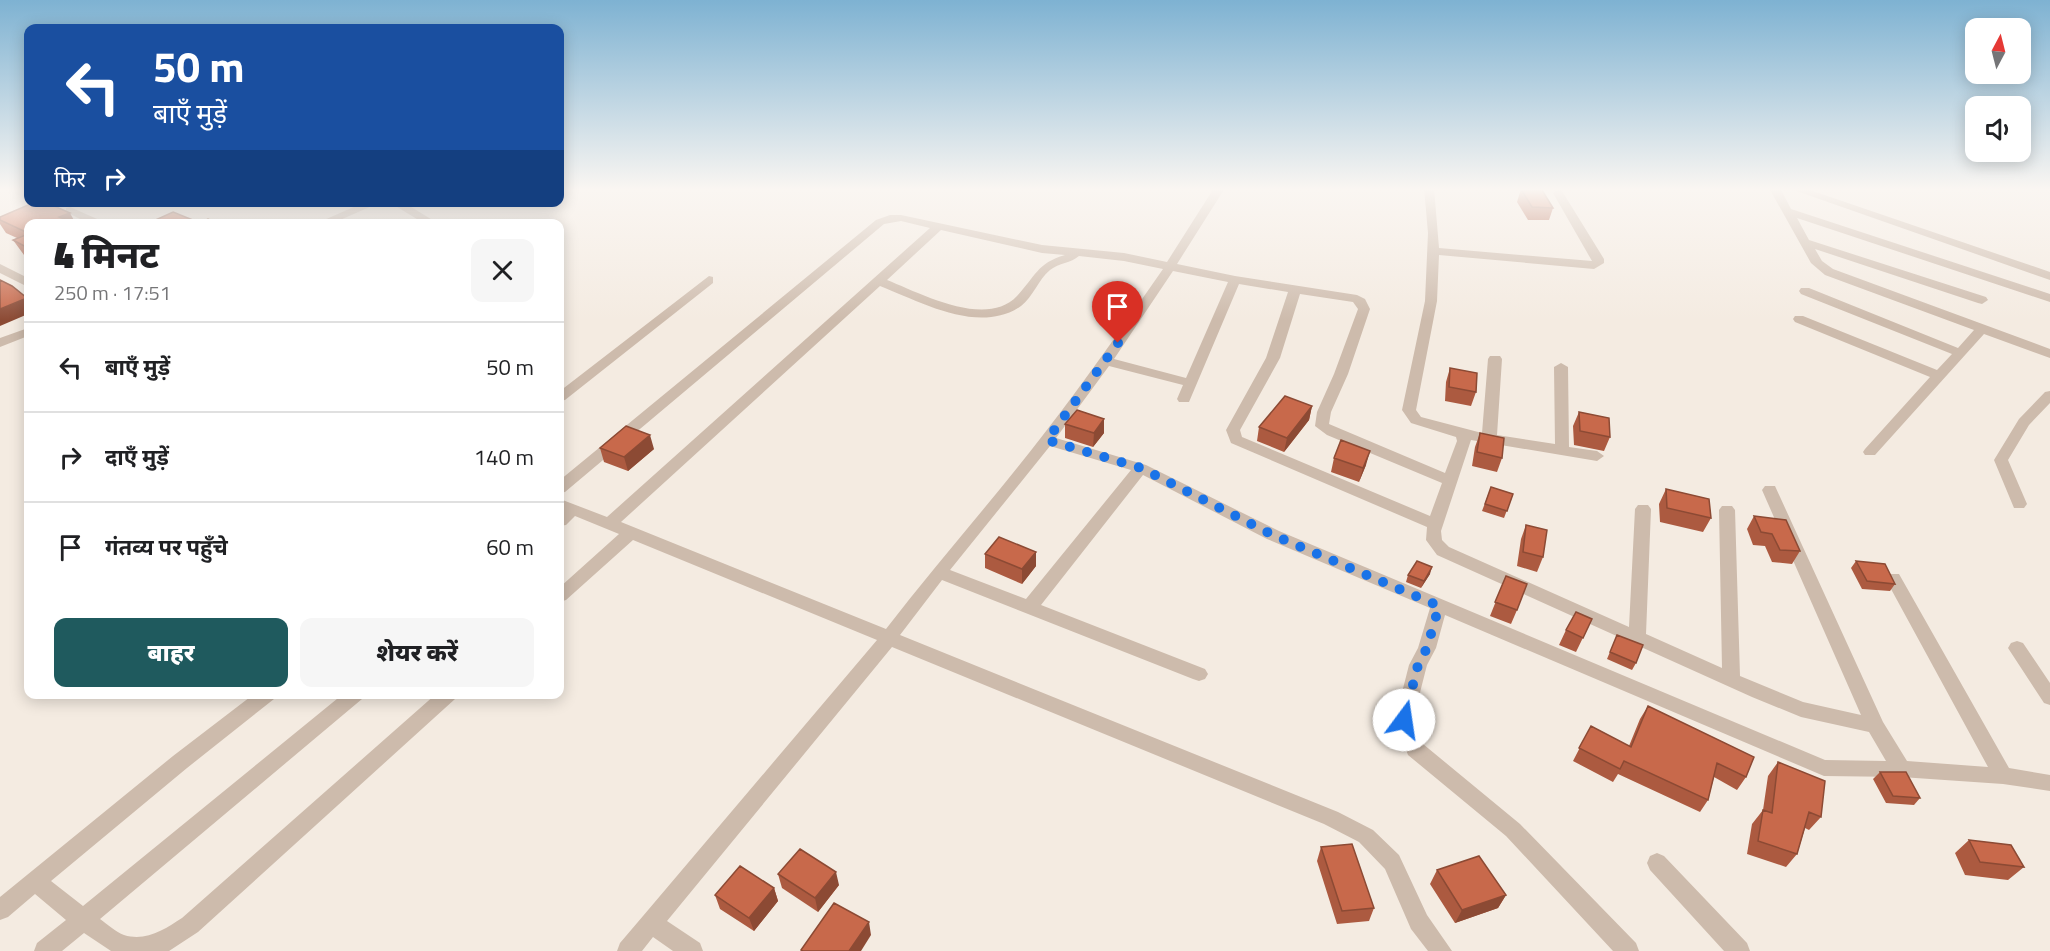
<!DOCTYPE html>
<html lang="hi">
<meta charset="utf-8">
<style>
body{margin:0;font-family:"Titillium Web","Noto Sans Devanagari",sans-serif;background:#f6f6f6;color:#202124;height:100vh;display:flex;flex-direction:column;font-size:22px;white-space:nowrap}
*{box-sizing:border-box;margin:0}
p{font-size:20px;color:#757577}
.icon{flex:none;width:33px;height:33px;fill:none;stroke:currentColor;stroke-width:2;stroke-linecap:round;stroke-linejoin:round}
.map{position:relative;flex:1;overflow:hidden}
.side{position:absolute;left:24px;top:219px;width:540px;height:480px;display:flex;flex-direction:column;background:#fff;border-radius:12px;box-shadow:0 3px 15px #0003}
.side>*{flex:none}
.hud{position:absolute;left:24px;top:24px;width:540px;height:183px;border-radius:12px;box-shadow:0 3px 15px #0003;background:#1a4fa0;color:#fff;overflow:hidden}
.needle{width:39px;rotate:7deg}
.buttons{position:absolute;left:1965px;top:18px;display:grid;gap:12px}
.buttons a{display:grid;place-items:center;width:66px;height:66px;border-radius:12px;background:#fff;box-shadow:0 3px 15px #0003;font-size:30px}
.pin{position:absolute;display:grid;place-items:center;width:51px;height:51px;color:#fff;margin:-62px -26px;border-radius:50% 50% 50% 0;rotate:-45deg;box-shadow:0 0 6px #0007}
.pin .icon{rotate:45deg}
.me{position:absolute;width:66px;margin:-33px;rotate:14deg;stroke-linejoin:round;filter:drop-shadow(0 0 4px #0008)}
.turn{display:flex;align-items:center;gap:21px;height:126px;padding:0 30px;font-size:27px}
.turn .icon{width:78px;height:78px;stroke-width:2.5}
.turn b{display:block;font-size:42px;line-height:51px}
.then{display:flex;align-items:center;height:57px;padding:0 30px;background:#0003;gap:12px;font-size:22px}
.round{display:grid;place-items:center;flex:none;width:63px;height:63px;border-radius:12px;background:#f6f6f6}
.head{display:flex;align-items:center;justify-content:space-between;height:102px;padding:0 30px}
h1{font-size:36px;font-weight:800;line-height:45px}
.button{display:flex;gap:12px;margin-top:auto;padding:12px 30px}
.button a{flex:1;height:69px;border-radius:12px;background:#1f5a5e;color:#fff;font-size:24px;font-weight:800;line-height:69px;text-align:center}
.button a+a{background:#f6f6f6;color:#202124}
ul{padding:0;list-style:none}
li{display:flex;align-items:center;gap:18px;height:90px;padding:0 30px;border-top:2px solid #e0e0e0}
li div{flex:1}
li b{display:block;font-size:22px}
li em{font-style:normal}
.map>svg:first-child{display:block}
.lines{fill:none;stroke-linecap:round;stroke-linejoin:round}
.street{fill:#cdbbac;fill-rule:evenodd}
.wall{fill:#ac5a40}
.shaded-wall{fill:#8c4a34}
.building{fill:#c8694b;stroke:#8c4a34;stroke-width:1.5}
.route{stroke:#1a73e8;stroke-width:10;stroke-dasharray:0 18}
</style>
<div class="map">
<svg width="2050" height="951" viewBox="0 0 2050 951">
<rect width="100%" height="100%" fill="#f4ebe1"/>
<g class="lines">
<path class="street" d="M1214,188H1225L1177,264L1235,276L1357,295L1365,299L1370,309L1348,374L1331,412L1329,424L1445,473L1457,441L1456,437L1411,423L1402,410L1425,301L1428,233L1424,188H1434L1439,248L1592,261L1553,193L1558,190L1562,191L1604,259V263L1594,269L1439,255L1437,301L1416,410L1421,417L1482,433L1488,359L1490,356H1500L1502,359L1497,435L1555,444L1554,367L1561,363L1568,367L1569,447L1597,451L1604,456L1597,461L1471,440L1441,531L1442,540L1449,547L1629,627L1635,509L1638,505H1648L1651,509L1646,634L1722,668L1719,510L1722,506H1732L1735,510L1740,676L1803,702L1861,715L1762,490L1765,486H1775L1883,722L1907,761L1988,767L1885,578L1887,574H1899L2009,768L2050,775V791L2003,784L1901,777L1824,776L1445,615L1436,648L1427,665L1413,720L1423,744L1520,824L1636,943L1639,951H1613L1506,836L1408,755L1395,720L1409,665L1418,648L1430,608L1267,539L1143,475L1041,605L1205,669L1208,674L1205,679L1199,681L1193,679L942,580L900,635L1338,812L1373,830L1399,855L1427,915L1452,951H1428L1411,929L1385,869L1359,842L1324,824L892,647L667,921L700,943L703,951H673L653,937L642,951H617L620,943L643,916L877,640L633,540L566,600L560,602V587L619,534L575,516L566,525L560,526V513L562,511L560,510V499L607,517L930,228L901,221L884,224L565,492L560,493V480L876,220L890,215H901L1042,245L1124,253L1167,262ZM941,230L1042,253L1065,255C1037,263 1035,277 1017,296C986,329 920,293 887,280ZM1079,256L1124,261L1163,269C1124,325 1085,381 1043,435C992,501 937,563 886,629L621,522L880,286C921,302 979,335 1021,306C1033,297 1038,280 1050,270C1059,263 1071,263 1079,256ZM1173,271L1228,282L1186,378L1114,359ZM1239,284L1288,292L1266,358L1226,430L1231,443L1427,527L1426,540L1437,555L1752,697L1801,717L1869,732L1886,761L1825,760L1279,531L1146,465L1056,438L1109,366L1183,385L1177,399L1179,402H1189ZM1300,294L1353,302L1358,309L1334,374L1317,412L1315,426L1327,435L1442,483L1430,516L1242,437L1240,430L1280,358ZM1050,446L1131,470L1026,599L950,570Z
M1769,188H1780L1791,209L2050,294V302L1797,218L1809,240L1986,297L1988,300L1982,304L1978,303L1815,249L1822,261L1833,269L2050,349V358L1984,334L1875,455H1865L1863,452L1865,449L1930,377L1795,322L1793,319L1795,316H1803L1937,370L1952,354L1801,294L1799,291L1801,288H1809L1958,348L1974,330L1825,275L1811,263Z
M1788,188H1804L2050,272V280Z
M365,202H381L331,224H315Z
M389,202H403L439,224H425Z
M70,207L104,222L105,224H90L66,212V208Z
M0,264L28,278V287L0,273Z
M709,276L713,277V283L565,400L560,401V391Z
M28,328V336L0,347V338Z
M2050,391V403L2029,425L2008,460L2027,504L2024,508H2014L1994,460L2019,419L2045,392Z
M2017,641L2023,643L2050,683V705L2044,703L2008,648L2011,643Z
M254,694H277L274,699L187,768L51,881L83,906L343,694H365L362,699L100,919C107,924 116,932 124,935C146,942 165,929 182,918L436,694H458L455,699L198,932L169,951H111L84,933L62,951H34L37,943L66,920L35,894L8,917L0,920V897L173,756Z
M1657,853L1664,856L1747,943L1750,951H1724L1650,870L1647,863L1650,856Z"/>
</g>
<path class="wall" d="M1521,189L1553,208L1549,220H1528L1517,202Z
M0,217L28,224V258L24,255L13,240L17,238L6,233L0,224Z
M1450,368L1476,392L1471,406L1445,401L1446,382Z
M1312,406L1309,420L1284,452L1257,441L1259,427Z
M1579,412L1610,437L1604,451L1574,445L1573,426Z
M1104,419V433L1093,447L1065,438V424Z
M1480,433L1502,458L1497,472L1472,466L1475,447Z
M600,448L654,449L628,471L604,462Z
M1334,458L1366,465L1359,482L1331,472Z
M1491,487L1513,494L1504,518L1482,511Z
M1666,489L1711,518L1703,532L1660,522L1659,504Z
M1754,516L1800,551L1792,564L1772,562L1765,546L1753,545L1747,529Z
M1526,525L1543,557L1537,572L1517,566L1521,539Z
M1036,552V566L1022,584L985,568V554Z
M1856,561L1895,584L1890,591L1862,589L1851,568Z
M1430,574L1421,588L1406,582L1408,575Z
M1506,576L1517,610L1511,624L1490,616Z
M1592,619L1576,652L1559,645L1566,630Z
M1617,635L1636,663L1632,670L1607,659Z
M1648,706L1746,777L1737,790L1714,777L1708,800L1700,812L1618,774L1613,782L1573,761L1591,726L1629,746L1640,719Z
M1778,762L1821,817L1809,830L1805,828L1797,854L1786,867L1747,854L1752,824L1763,810L1768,776Z
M1880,772L1920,798L1914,805L1886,803L1873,779Z
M1969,840L2024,867L2008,880L1965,875L1955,853Z
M1321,847L1374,908L1369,921L1337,924L1317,861Z
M1437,870L1506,895L1498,908L1455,923L1430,884Z
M778,874L839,885L818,912L782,888Z
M774,888L778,901L754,931L720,909L715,895Z"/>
<path class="shaded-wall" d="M70,213L76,224L59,217Z
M27,298L28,300V314L0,326V309Z
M1312,406L1309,420L1284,452L1287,438Z
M1104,419V433L1093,447L1094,433Z
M650,435L654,449L628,471L624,457Z
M1370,451L1366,465L1359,482L1363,468Z
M1036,552V566L1022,584V569Z
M1432,567L1430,574L1421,588L1424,581Z
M836,872L839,885L818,912L815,898Z
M774,888L778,901L754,931L749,918Z
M1506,895L1498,908L1455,923L1462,910Z
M869,922L871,935L861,951H849Z"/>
<path class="building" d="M1521,189L1542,190L1553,208L1532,207Z
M35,202H45L70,213L59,217L77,224H28V233L0,220V217Z
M173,212L200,223L208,219L220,224H155L151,222Z
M28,234V248L13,240Z
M0,280L12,286L27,298L0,309Z
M1450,368L1477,373L1476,392L1449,387Z
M1285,396L1312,406L1287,438L1259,427Z
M1077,410L1104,419L1094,433L1065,424Z
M1579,412L1609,418L1610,437L1580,431Z
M626,426L650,435L624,457L600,448Z
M1480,433L1504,438L1502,458L1477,452Z
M1341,440L1370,451L1363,468L1334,458Z
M1491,487L1513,494L1507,511L1485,504Z
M1666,489L1709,499L1711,518L1667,508Z
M1754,516L1786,520L1800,551L1780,550L1772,534L1761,532Z
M1526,525L1547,530L1543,557L1523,552Z
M999,537L1036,552L1022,569L985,554Z
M1417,561L1432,567L1424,581L1408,575Z
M1856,561L1885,564L1895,584L1867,581Z
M1506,576L1527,584L1517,610L1495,602Z
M1576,612L1592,619L1583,638L1566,630Z
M1617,635L1643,645L1636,663L1610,652Z
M1648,706L1754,757L1746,777L1717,763L1708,800L1624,761L1620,769L1579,748L1591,726L1631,747Z
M1778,762L1825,781L1821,817L1809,812L1797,854L1758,841L1763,810L1772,813Z
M1880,772H1906L1920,798L1893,796Z
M1969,840L2011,845L2024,867L1980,862Z
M1352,844L1374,908L1342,911L1321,847Z
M800,849L836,872L815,898L778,874Z
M1479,856L1506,895L1462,910L1437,870Z
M740,866L774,888L749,918L715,895Z
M834,903L869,922L849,951H803L801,950Z"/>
<linearGradient id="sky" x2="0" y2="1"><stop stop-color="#7eb2d2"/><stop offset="0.59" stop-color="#faf6f2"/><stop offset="1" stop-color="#faf6f2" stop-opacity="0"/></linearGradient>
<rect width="2050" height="321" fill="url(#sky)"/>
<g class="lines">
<path class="route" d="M1118,343L1047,440L1141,468L1273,535L1439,606L1427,648L1418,665L1404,720"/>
</g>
</svg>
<div class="buttons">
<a><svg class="needle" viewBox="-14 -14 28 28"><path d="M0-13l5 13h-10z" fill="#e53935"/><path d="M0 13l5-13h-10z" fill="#757577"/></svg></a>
<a><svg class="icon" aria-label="sound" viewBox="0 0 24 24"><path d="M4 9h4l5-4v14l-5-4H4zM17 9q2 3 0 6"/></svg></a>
</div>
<div class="pin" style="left:1118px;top:343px;background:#d93025"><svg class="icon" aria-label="arrive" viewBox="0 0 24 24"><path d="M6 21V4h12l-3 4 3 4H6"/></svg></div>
<svg class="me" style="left:1404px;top:720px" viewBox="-20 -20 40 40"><circle r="19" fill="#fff"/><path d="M0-13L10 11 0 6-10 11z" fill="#1a73e8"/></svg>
<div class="hud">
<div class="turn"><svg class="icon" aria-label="left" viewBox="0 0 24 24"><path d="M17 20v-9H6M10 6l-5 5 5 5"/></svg><div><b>50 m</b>बाएँ मुड़ें</div></div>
<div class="then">फिर<svg class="icon" aria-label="right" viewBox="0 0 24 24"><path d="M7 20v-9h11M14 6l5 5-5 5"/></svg></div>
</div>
<section class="side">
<div class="head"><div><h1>4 मिनट</h1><p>250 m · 17:51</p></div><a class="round"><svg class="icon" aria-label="close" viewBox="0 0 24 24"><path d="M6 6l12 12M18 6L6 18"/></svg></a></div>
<ul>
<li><svg class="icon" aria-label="left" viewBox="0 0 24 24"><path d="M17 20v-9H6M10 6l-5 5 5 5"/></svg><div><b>बाएँ मुड़ें</b></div><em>50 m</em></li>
<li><svg class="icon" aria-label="right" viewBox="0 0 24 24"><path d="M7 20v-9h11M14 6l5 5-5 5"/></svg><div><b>दाएँ मुड़ें</b></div><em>140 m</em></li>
<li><svg class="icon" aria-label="arrive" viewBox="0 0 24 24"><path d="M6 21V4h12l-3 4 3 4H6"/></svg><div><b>गंतव्य पर पहुँचे</b></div><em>60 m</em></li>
</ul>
<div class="button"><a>बाहर</a><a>शेयर करें</a></div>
</section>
</div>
